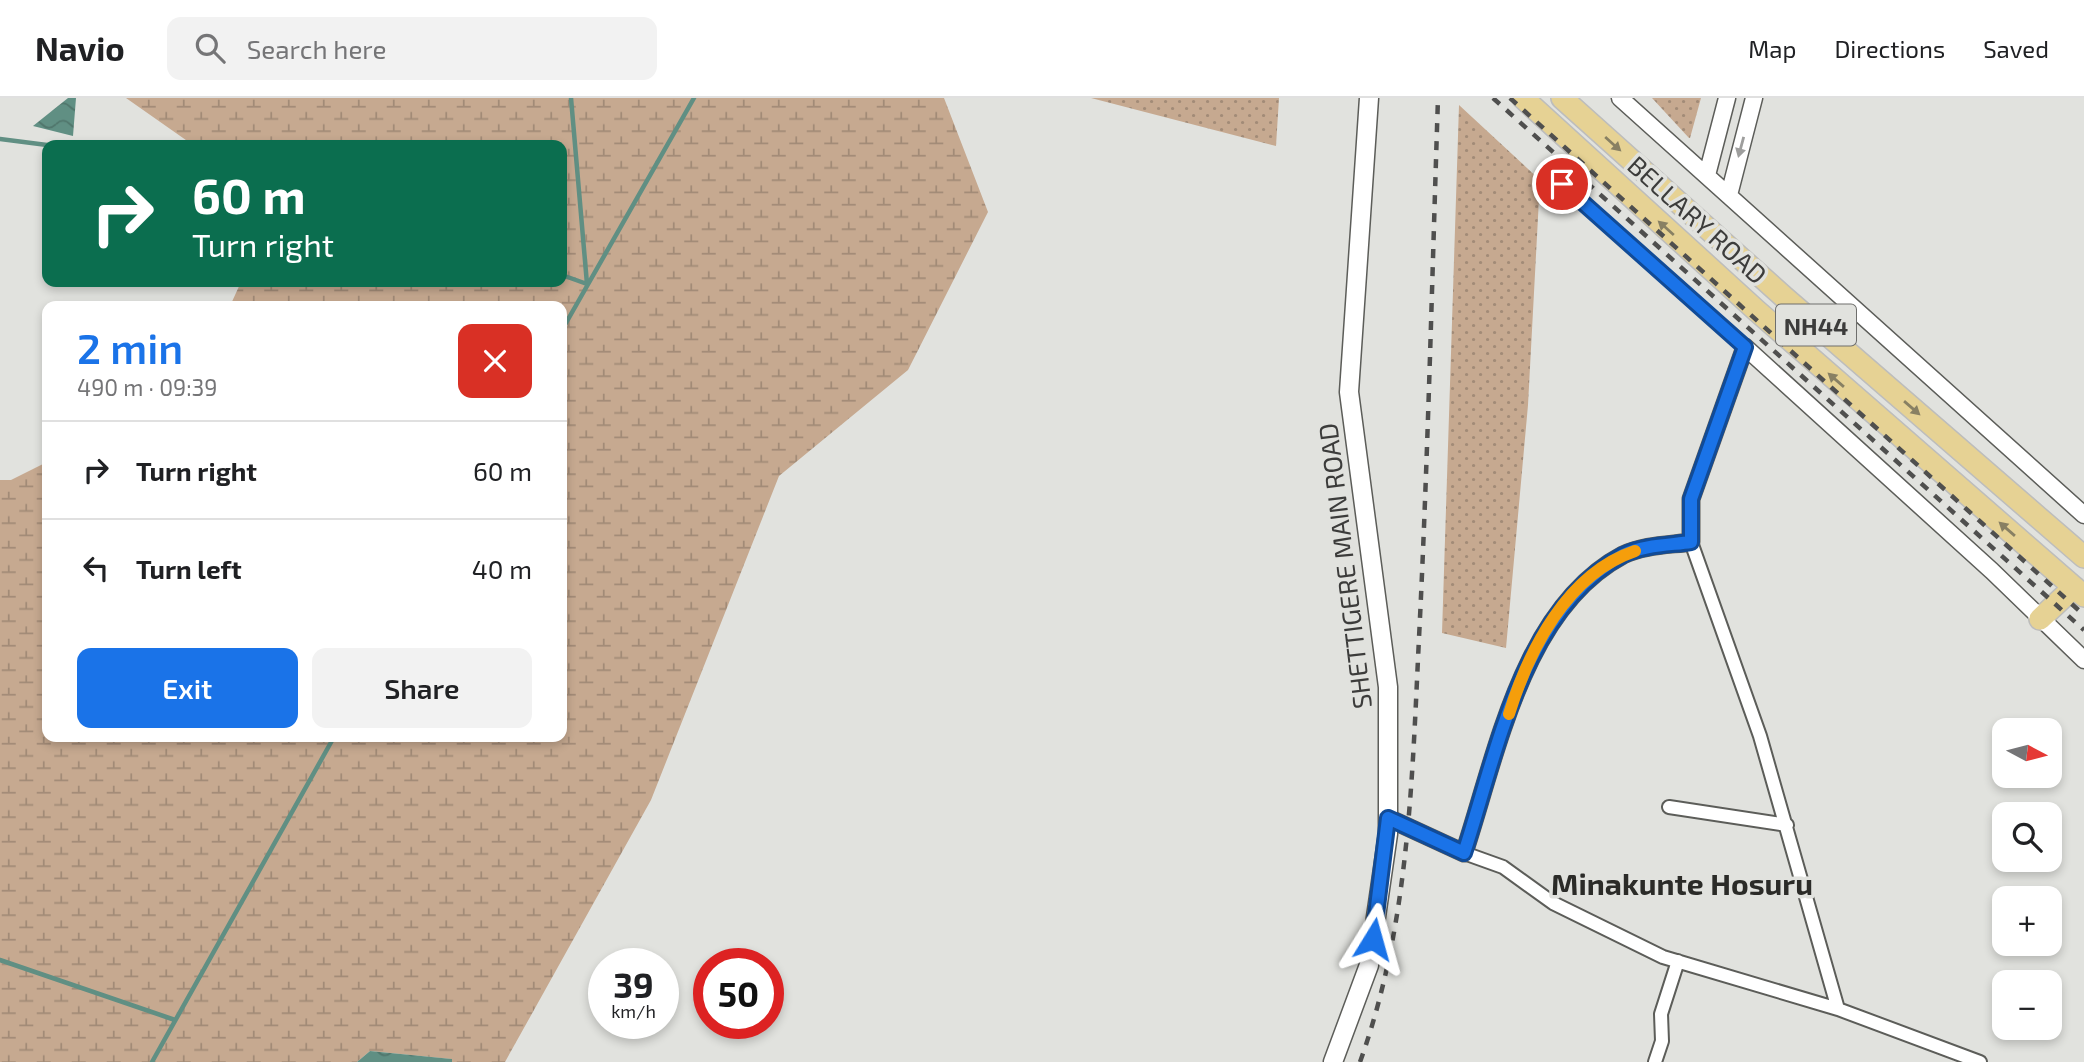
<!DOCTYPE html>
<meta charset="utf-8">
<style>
body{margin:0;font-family:"Exo 2",sans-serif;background:#f2f2f2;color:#202124;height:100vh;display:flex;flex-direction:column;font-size:26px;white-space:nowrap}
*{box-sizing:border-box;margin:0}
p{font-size:23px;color:#757577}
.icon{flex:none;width:38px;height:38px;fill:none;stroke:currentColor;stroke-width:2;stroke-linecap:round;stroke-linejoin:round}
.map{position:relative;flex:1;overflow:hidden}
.drawer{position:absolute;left:42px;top:203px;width:525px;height:441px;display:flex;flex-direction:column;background:#fff;border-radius:14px;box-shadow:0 4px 10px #0003}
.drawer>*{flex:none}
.guide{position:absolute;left:42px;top:42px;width:525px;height:147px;border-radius:14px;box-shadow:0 4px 10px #0003;background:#0b6e4f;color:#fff;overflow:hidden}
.needle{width:46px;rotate:97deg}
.buttons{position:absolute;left:1992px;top:620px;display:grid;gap:14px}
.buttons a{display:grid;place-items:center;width:70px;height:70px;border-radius:14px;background:#fff;box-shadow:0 4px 10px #0003;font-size:35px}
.speed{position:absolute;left:588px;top:850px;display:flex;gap:14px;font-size:35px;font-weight:700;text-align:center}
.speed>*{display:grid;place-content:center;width:91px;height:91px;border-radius:50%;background:#fff;box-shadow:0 4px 10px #0003;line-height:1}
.speed small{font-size:18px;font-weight:400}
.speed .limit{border:10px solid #d22;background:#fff;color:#111}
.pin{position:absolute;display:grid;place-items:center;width:60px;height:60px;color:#fff;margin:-30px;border:4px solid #fff;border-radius:50%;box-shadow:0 2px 7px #0007}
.me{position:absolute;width:77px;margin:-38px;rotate:8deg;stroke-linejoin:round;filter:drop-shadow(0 0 5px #0008)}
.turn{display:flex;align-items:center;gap:24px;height:147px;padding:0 35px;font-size:32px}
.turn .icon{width:91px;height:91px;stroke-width:2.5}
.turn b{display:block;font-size:49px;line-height:60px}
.round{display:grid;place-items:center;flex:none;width:74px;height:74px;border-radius:14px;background:#f2f2f2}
.overview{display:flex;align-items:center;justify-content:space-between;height:119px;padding:0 35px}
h1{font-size:42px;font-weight:600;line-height:52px;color:#1a73e8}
.action{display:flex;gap:14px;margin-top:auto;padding:14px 35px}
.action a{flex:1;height:80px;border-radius:14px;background:#1a73e8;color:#fff;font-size:28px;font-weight:600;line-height:80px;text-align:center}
.action a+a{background:#f2f2f2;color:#202124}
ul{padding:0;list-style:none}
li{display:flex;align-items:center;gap:21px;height:98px;padding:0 35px;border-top:2px solid #e0e0e0}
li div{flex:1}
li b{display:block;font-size:26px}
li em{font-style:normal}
header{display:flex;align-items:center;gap:42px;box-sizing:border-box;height:98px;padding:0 35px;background:#fff;border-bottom:2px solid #e0e0e0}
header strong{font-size:33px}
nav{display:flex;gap:38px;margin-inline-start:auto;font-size:24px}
.search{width:490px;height:63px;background:#f2f2f2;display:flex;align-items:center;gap:18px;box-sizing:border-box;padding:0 24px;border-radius:14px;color:#757577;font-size:26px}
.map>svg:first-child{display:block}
.grass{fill:url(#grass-dots)}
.wetland{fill:url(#wetland-marsh)}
.water{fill:url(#water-waves)}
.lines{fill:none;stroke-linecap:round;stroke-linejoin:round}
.stream{stroke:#608f83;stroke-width:4.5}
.minor-casing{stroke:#5c5d59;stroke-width:16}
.tertiary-casing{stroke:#5c5d59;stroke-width:19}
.secondary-casing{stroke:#5c5d59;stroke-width:21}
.trunk-casing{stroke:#bdbdbc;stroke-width:24}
.minor{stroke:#fff;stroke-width:12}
.tertiary{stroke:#fff;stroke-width:16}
.secondary{stroke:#fff;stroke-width:18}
.trunk{stroke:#e6d294;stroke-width:21}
.rail{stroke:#4f4f4e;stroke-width:4.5;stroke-dasharray:9 9;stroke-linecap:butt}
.oneway{fill:#888063}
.oneway2{fill:#9e9e9d}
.route-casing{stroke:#114b97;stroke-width:18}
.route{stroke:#1a73e8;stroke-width:12}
.slow{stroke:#f59e0b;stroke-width:12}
.labels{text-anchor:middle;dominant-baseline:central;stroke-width:7;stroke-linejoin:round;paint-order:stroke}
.shield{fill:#e1e2de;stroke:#6e6e6c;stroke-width:2}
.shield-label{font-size:24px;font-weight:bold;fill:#3c3c3b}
.street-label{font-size:26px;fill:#3c3c3b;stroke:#e1e2de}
.quarter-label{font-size:30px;font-weight:bold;fill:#2b2b28;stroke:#e1e2de}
</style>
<header>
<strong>Navio</strong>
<div class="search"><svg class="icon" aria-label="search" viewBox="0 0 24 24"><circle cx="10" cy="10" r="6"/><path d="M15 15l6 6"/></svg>Search here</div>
<nav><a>Map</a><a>Directions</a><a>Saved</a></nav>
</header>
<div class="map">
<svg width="2084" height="964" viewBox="0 0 2084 964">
<defs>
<pattern id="grass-dots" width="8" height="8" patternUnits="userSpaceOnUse" patternTransform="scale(1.75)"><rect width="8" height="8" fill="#c6a990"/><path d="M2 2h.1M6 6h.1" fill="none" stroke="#a28b77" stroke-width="1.8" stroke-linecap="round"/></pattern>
<pattern id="wetland-marsh" width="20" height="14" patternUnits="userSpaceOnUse" patternTransform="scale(1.75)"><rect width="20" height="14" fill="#c6a990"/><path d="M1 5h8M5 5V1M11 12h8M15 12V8" fill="none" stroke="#a28b77"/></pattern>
<pattern id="water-waves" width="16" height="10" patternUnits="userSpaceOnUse" patternTransform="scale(1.75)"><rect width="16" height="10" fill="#608f83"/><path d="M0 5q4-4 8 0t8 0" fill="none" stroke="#50766c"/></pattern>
</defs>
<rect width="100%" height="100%" fill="#e1e2de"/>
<path class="grass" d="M1091,0H1279L1276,48Z
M1652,0H1701L1690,40H1689Z
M1459,7L1540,82L1528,307L1506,550L1442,535Z"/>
<path class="wetland" d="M126,0H944L988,114L908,272L779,378L651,702L505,964H452L451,961L370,953L357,964H0V382H11L47,364V639H562V208H230L241,184H562V47H193Z"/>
<path class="water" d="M68,0H76L73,38L33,28Z
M370,953L452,961V964H357Z"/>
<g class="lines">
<path class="stream" d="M0,41L47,47
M562,177L587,186L571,0
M562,232L694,0
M0,862L175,922
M152,964L334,639"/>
<g class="minor-casing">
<path id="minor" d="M1562,86L1745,249
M1691,444L1760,638L1838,911L1980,964
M1669,709L1787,727
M1464,755L1503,769L1553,805L1663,859L1838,911
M1655,964L1662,943L1661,916L1678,863"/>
</g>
<g class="tertiary-casing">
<path id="tertiary" d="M1620,0L2084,417
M1707,77L1727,0
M1729,97L1754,0
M1388,720L1464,755C1497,655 1523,510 1623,457C1643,447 1670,447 1691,444V401L1745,249L1992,473L2084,562"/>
</g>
<g class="secondary-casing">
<path id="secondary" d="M1333,964L1369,867L1388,736V589L1349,294L1369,0"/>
</g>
<g class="trunk-casing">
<path id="trunk" d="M1523,0L1757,213L2084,498
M1562,0L1784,199L2084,459
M2040,521L2074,489"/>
</g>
<use href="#minor" class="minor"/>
<use href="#tertiary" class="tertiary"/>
<use href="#secondary" class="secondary"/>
<use href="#trunk" class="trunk"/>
<path class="rail" d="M1493,0L2084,532
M1510,0L2084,517
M1360,964C1409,828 1412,683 1419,540C1428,360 1432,180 1438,0"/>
</g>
<defs><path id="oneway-solid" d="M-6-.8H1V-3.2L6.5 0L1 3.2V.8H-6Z" transform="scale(1.75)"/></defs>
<g class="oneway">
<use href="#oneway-solid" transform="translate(1613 46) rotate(42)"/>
<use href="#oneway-solid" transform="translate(1666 130) rotate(-138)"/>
<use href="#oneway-solid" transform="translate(1836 282) rotate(-139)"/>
<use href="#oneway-solid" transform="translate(1912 310) rotate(41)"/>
<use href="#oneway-solid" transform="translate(2007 431) rotate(-139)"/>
</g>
<use class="oneway2" href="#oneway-solid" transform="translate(1741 49) rotate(105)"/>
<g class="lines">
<g class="route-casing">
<path id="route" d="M1373,841L1388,720L1464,755C1497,655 1523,510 1623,457C1643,447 1670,447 1691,444V401L1745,249L1562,86"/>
</g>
<use href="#route" class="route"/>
<path class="slow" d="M1509,616C1529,552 1567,476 1635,453"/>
</g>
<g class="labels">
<rect class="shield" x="1776" y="206.5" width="80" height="41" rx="5"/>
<g class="shield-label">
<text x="1816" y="227">NH44</text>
</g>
<g class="street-label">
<text transform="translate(1698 121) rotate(42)">BELLARY ROAD</text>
<text transform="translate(1344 468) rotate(-97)">SHETTIGERE MAIN ROAD</text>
</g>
<g class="quarter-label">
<text x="1682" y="785">Minakunte Hosuru</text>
</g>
</g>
</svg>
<div class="buttons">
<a><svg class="needle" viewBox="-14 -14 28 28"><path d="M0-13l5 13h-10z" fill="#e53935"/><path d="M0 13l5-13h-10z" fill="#757577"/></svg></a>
<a><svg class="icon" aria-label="search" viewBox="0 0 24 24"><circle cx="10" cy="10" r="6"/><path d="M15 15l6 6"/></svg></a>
<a>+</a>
<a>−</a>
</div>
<div class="speed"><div>39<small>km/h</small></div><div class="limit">50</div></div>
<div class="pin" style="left:1562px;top:86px;background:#d93025"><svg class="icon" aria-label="arrive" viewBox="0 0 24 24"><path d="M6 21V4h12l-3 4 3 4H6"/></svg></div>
<svg class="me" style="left:1373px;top:841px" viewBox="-20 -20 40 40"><path d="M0-17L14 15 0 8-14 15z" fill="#1a73e8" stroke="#fff" stroke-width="4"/></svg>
<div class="guide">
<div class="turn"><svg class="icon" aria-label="right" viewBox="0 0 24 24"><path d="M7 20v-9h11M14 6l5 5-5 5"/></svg><div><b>60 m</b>Turn right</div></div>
</div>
<section class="drawer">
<div class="overview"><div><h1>2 min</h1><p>490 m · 09:39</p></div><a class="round" style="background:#d93025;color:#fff"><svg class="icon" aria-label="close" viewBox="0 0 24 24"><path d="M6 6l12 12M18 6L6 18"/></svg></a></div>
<ul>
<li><svg class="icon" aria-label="right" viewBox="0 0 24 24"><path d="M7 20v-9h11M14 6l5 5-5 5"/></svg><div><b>Turn right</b></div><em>60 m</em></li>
<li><svg class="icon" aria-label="left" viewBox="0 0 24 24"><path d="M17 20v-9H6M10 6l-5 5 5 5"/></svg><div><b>Turn left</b></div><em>40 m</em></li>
</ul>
<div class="action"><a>Exit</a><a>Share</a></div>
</section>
</div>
